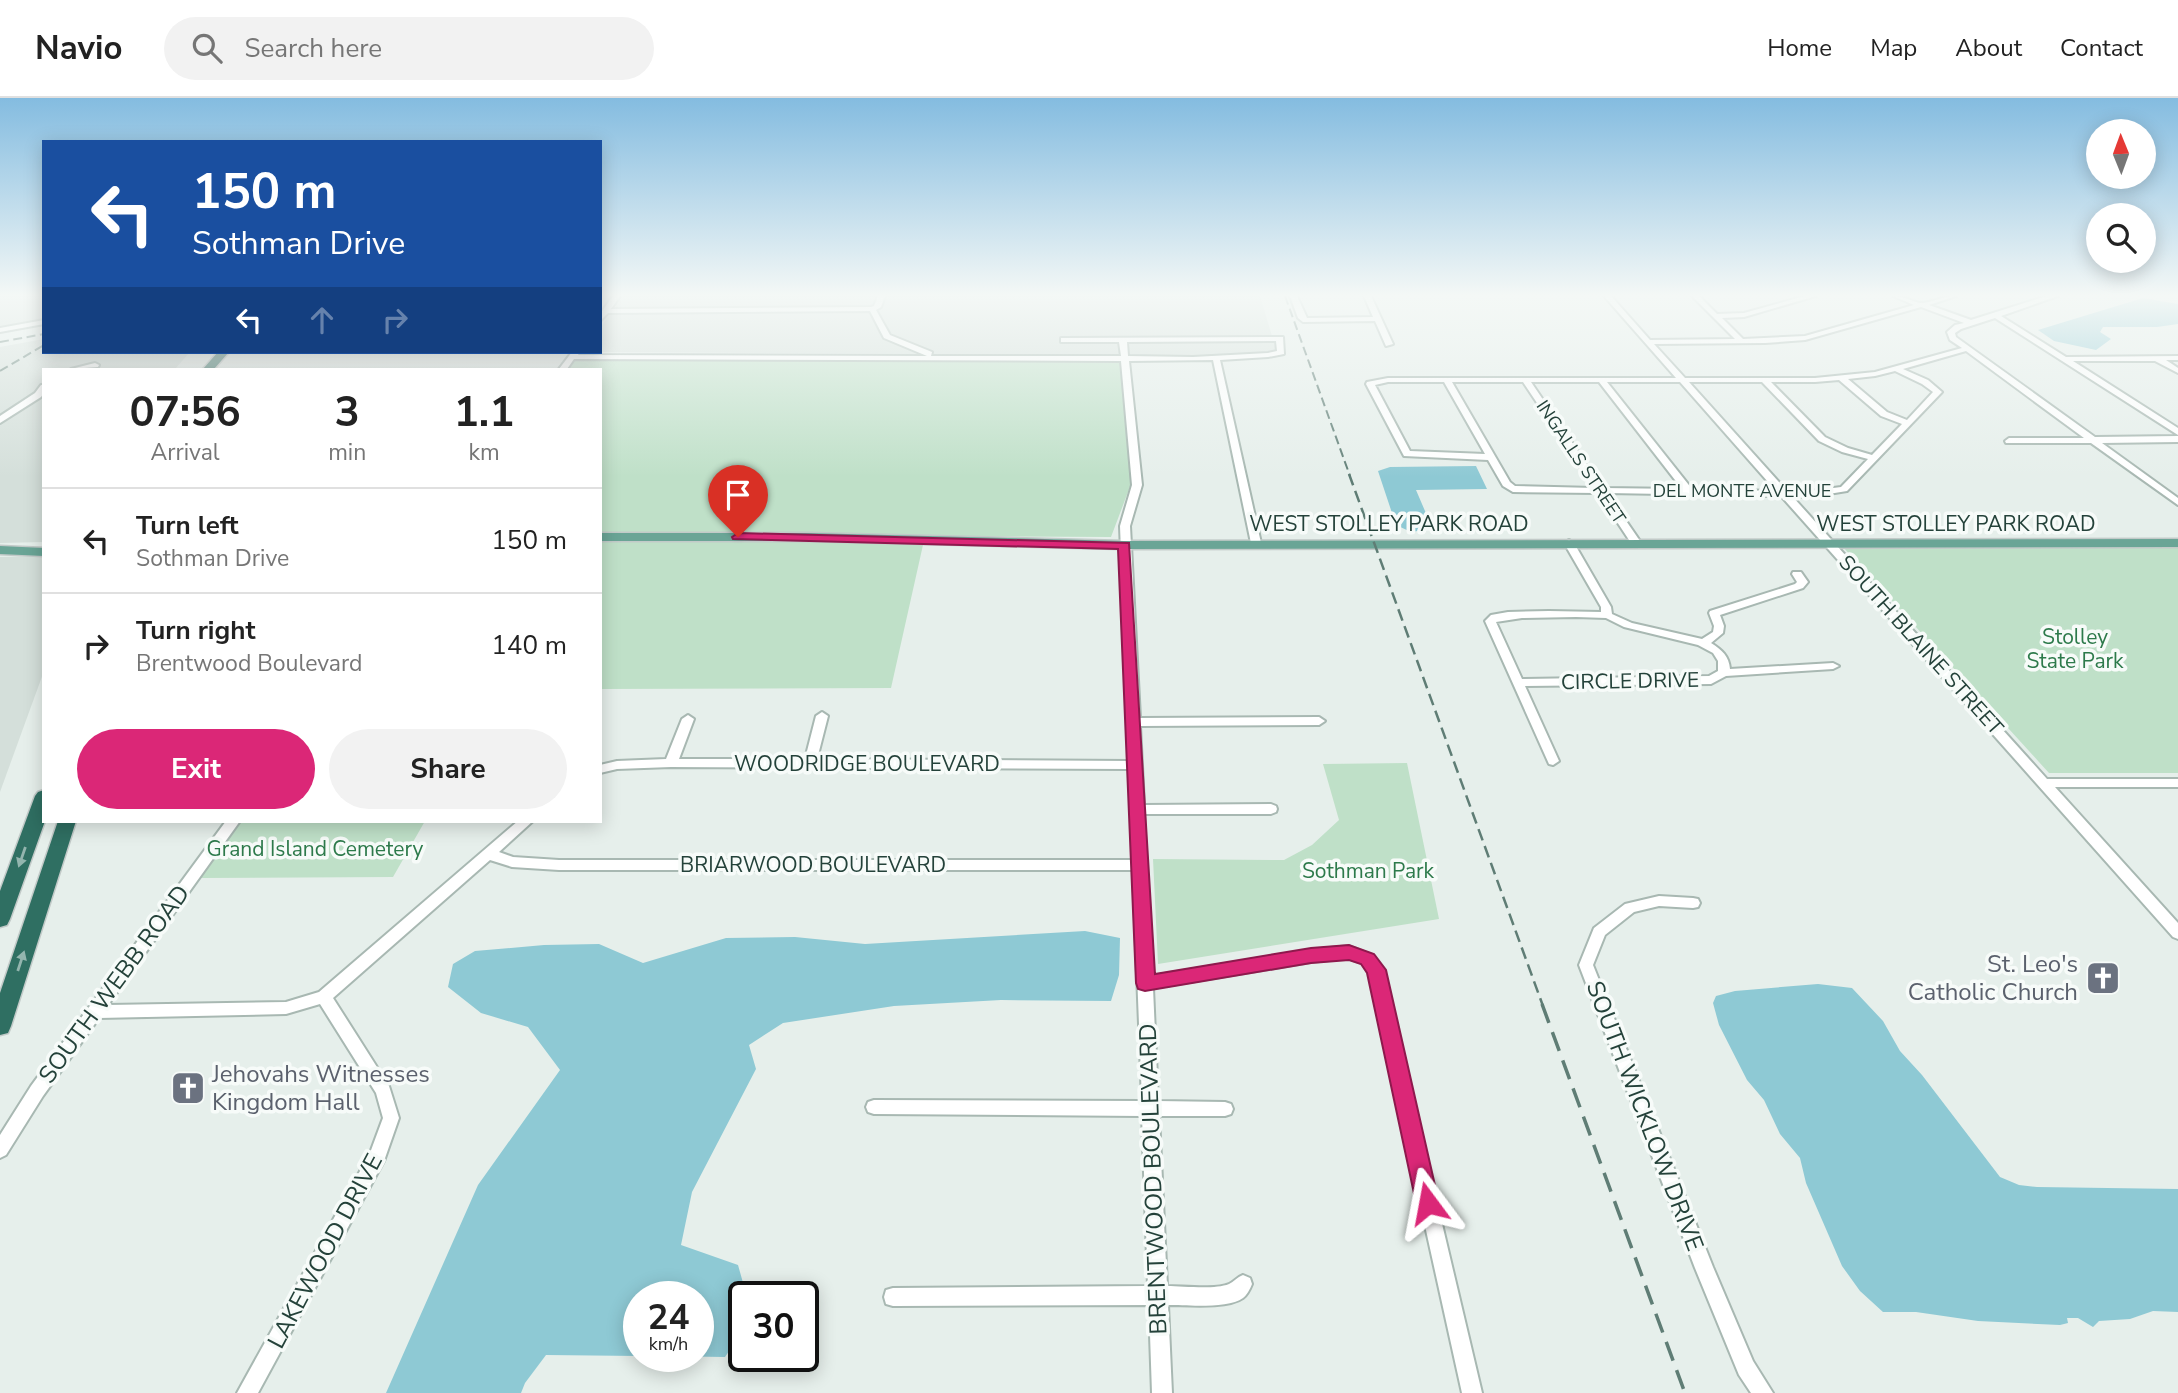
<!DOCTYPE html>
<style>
body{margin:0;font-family:"Nunito Sans",sans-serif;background:#f2f2f2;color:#222;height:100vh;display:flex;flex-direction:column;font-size:26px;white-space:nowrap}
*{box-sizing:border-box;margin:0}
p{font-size:23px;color:#767676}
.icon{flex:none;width:38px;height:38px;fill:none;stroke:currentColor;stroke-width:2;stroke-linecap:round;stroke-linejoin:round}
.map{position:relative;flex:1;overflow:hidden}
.side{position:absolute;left:42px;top:270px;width:560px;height:455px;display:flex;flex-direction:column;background:#fff;border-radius:0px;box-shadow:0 4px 18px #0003}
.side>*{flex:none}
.hud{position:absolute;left:42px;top:42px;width:560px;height:214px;border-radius:0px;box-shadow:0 4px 18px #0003;background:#1a4fa0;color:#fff;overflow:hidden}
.needle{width:46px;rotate:359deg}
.tools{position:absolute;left:2086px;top:21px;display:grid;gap:14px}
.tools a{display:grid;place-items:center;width:70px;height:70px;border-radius:50%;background:#fff;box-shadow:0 4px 18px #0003;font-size:35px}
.speed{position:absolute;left:623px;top:1183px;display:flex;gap:14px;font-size:35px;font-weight:700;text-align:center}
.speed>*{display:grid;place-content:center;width:91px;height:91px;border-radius:50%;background:#fff;box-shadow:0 4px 18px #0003;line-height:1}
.speed small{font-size:18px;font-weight:400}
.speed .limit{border:4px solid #111;border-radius:10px;background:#fff;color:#111}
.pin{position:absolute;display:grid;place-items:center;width:60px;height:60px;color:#fff;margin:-72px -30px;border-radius:50% 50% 50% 0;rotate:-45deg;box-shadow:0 0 7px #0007}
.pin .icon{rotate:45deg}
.me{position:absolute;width:77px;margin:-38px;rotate:347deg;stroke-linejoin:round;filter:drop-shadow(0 0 5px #0008)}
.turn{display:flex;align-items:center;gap:24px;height:147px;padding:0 35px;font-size:32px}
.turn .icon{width:91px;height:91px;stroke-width:2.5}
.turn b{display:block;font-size:49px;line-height:60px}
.lanes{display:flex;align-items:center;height:66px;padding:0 35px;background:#0003;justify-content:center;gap:35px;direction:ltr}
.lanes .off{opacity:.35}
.eta{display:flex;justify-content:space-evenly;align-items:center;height:119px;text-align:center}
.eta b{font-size:42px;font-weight:700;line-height:49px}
.button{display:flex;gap:14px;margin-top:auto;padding:14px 35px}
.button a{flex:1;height:80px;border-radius:42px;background:#db2777;color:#fff;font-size:28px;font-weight:700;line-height:80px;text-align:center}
.button a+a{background:#f2f2f2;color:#222}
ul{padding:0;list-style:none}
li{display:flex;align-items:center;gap:21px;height:105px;padding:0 35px;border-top:2px solid #e0e0e0}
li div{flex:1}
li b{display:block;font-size:26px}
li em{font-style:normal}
header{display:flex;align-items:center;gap:42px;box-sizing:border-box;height:98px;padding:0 35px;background:#fff;border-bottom:2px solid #e0e0e0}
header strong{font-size:33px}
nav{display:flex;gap:38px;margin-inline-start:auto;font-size:24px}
.search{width:490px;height:63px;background:#f2f2f2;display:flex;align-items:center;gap:18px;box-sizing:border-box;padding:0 24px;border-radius:38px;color:#767676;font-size:26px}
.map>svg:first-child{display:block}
.built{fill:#d4dfda}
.green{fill:#bfe0c8}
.water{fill:#8ec9d4}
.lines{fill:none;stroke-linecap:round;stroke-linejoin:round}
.minor-casing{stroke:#a8b8b2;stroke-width:4}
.major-casing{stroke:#c2cac8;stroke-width:3}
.highway-casing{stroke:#c2cac8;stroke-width:3}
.minor{fill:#fff;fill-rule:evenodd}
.major{fill:#6aa596;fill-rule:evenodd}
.highway{fill:#2f6f62;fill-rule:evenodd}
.rail-far2{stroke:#5f7d75;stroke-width:2;stroke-dasharray:9 4.5;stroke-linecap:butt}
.rail-far1{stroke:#5f7d75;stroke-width:2.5;stroke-dasharray:12 6;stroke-linecap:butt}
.rail{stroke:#5f7d75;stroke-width:3.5;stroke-dasharray:20 10;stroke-linecap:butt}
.oneway{fill:#93b5ae}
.route{fill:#db2777;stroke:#8e194d;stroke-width:2}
.labels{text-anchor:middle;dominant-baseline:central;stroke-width:7;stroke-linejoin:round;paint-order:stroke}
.far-street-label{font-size:18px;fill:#24423a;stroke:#f7fbf9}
.street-label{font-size:21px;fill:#24423a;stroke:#f7fbf9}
.park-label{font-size:21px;fill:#2d7a4b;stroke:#f7fbf9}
.near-worship-label{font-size:24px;fill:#5b616d;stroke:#f7fbf9;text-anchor:end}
.near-street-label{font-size:24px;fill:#24423a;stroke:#f7fbf9}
</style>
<header>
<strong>Navio</strong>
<div class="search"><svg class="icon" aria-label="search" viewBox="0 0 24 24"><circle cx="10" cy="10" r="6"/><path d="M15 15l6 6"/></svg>Search here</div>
<nav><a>Home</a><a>Map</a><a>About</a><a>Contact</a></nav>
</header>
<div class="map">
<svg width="2178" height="1295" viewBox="0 0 2178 1295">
<rect width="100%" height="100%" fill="#e6efeb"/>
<path class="built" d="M0,198H44V227L0,234Z
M624,198H1260L1278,258L582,254H600V230Z
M44,241V254H190L175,271H44V444L0,445V249Z
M44,458V573L0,694V459Z"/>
<path class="green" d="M576,261L1122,264L1131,386L1111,439L925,438L891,590L600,591V271H569Z
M1843,449H2178V675H2049Z
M1407,665L1439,821L1158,866L1153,761L1284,762L1312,747L1339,722L1323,666Z
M242,723H425L393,779L200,780Z"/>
<path class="water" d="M2143,200L2178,206V226L2157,229H2103L2100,234L2111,241L2096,252L2054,243L2038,232Z
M1476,368L1487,391L1416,392L1431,427L1430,431L1411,434L1396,427L1378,373L1390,369Z
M1085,833L1120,840L1119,877L1111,903L1001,902L894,908L783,925L749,947L756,971L692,1094L681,1147L738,1167L747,1199H744V1231L725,1259L657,1258H698V1199H639V1258L546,1257L525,1285L521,1295H386L478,1087L560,972L528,929L481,915L448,889L453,866L475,853L544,847L599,846L643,865L726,840L795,839L865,846Z
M1818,886L1852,890L1883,923L1900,953L1922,977L2000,1079L2019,1087L2037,1089L2178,1091V1214L2153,1213L2130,1221L2099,1223L2093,1229L2078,1220H2067L2068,1225L2060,1227L1978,1223L1916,1214H1883L1860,1193L1842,1168L1806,1085L1800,1060L1780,1036L1764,1002L1747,982L1719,927L1713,905L1716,898L1735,893Z"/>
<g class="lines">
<g class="minor-casing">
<path id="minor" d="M613,198H620L611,211L871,209L874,208L878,198H885L881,209L876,212L890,237L932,254L931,258H1121L1119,244H1061V240H1064L1283,239L1284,256L1268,259L1220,262L1261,445L1256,448L1251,445L1213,262L1129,263L1142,387L1130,428L1140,620L1319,619L1325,623L1319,627L1140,628L1144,707L1271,706L1276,708L1277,711L1276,714L1271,716H1144L1152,878L1311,852L1349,848L1372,857L1381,868L1482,1295H1462L1369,874L1362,865L1348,860L1311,864L1153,890L1158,1003L1225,1004L1231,1006L1233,1011L1231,1016L1225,1018H1159L1167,1188C1183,1188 1214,1192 1229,1186C1234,1184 1237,1179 1243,1177L1250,1180L1252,1186C1250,1191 1247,1197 1243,1200C1228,1211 1186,1207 1168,1207L1172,1295H1152L1149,1207L893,1208L886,1206L884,1199L886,1192L893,1190L1148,1188L1142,1018L874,1016L868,1014L866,1009L868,1004L874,1002L1142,1003L1133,772H559L512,769L490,762L333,900L389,988L399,1020L384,1063L258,1295H237L370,1055L383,1020L376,995L320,906L286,916L99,920L43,998L6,1057L0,1060V1037L31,988L226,723H240L108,907L286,904L319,894L518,723H533L499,754L513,759L559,762H1133L1130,671L671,669L617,671L600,675V667L617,663L666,661L682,621L688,617L694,621L679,661H805L816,618L822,614L828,618L817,661L1129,663L1120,428L1132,387L1121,263L574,261L567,271H559L572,254H580L578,257L927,258L884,240L870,213L608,215L600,223V216ZM1276,243L1277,253L1268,255L1193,259L1128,258L1127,244Z
M1290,198H1297L1307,220L1373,219L1364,198H1371L1393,246L1386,248L1375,223L1303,224L1298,220Z
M1604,198H1611L1650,242L1735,241L1692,198H1699L1717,216L1744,215L1805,198H1816L1744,219L1722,220L1743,241L1805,238L1914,207L1893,198C1904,198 1912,204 1921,205C1930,205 1944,198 1956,198L1929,207L1971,222L2047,198H2058L2001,218L2066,259L2178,258V262H2166L2178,270V275L2155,263H2073L2178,330V337L1995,220L1961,231L1955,235L1956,239L2095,339L2178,338V344L2102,345L2178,400V407L2091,345H2006L2005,343L2009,340H2084L1966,253L1903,271L1928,282L1942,294L1847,393L1810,399L1792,398L2047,681H2178V689H2055L2178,825V841L2173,839L1781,398L1607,395L1642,446L1637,449L1633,448L1598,395L1513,394L1503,388L1488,362L1404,358L1366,286L1367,284L1388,280H1676ZM1921,209L1964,225L1955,227L1947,234L1950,242L1962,250L1875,274L1815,280H1685L1654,246L1765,245L1805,242ZM1895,273L1922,286L1933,294L1907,322L1887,314L1848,281L1875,278ZM1839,282L1881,318L1902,326L1872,357L1848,350L1825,339L1771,284H1815ZM1388,284H1444L1485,356L1410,353L1375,287ZM1452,284H1523L1594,390L1515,388L1510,384ZM1531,284H1599L1682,391L1603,390ZM1607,284H1680L1776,393L1692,391ZM1689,284H1762L1819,343L1842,354L1868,361L1841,389L1810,393H1787Z
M44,222V226L0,234V230Z
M95,265L99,267L98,269L71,271Z
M41,287H44V295L41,299L0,325V318L35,295Z
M1569,442L1574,445L1611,509L1612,516L1632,525L1702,541L1713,534L1714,528L1709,515L1710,513L1795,486L1797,484L1792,476L1793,474H1801L1808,484L1803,490L1720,517L1724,528L1723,535L1711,545C1722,552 1729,558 1730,571L1833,565L1839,568L1833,571L1726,578L1711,586L1525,588L1559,663L1553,667L1549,666L1485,523L1491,517L1508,514L1549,513L1601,514V509L1564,445ZM1576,519L1606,520L1624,529L1698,547L1713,555L1718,563V573L1709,578L1522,581L1496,524L1522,520Z
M1659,798L1693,800L1698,801L1700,805L1698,809L1693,810L1659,808L1634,814L1605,837L1593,867L1713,1169L1753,1263L1773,1295H1751L1739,1277L1695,1170L1579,867L1594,830L1625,806Z"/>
</g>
<g class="major-casing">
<path id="major" d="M600,435H807L1124,443L2178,441V449L1124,451L807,443H600Z
M0,448L44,450V458L0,456Z"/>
</g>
<g class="highway-casing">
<path id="highway" d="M218,254H229L214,271H203Z
M44,692L45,723L10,821L7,827L0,829V793L35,698L38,694Z
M58,723H76L11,928L8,935L0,937V895Z"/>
</g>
<use href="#minor" class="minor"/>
<use href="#major" class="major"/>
<use href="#highway" class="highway"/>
<path class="rail-far2" d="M1285,198L1350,378
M0,244L44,236
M0,273L44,247"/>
<path class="rail-far1" d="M1349,376L1543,908"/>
<path class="rail" d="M1542,906L1685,1295"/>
</g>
<defs><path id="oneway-solid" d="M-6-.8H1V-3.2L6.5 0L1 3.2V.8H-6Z" transform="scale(1.75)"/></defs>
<g class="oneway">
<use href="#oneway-solid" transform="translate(22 759) rotate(109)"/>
<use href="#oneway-solid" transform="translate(21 863) rotate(-72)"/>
</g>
<linearGradient id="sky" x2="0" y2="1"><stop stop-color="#84bce0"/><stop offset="0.52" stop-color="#f4f8f6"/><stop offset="1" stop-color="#f4f8f6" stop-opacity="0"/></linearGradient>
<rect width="2178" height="379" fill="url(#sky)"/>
<path class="route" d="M738,435L1129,445L1155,876L1311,850L1349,847L1374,856L1386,872L1439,1105L1436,1112L1428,1115L1420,1112L1416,1105L1367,875L1361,866L1349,862L1311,865L1145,893L1138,891L1136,885L1118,451L733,441L732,439Z"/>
<defs>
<g id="church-square" transform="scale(1.75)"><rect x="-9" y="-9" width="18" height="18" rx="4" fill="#6b7280" stroke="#f7fbf9"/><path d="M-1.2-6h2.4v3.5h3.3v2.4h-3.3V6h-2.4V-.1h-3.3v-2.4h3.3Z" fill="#fff"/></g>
</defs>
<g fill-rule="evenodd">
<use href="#church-square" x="2103" y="880"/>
<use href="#church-square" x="188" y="990"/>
</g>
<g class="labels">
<g class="far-street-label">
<text transform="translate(1581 364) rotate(56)">INGALLS STREET</text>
<text x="1742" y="393">DEL MONTE AVENUE</text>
</g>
<g class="street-label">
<text x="1389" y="426">WEST STOLLEY PARK ROAD</text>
<text x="1956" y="426">WEST STOLLEY PARK ROAD</text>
<text transform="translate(1921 547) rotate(48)">SOUTH BLAINE STREET</text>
<text transform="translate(1630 583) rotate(-1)">CIRCLE DRIVE</text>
<text x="867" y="666">WOODRIDGE BOULEVARD</text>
<text x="813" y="767">BRIARWOOD BOULEVARD</text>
</g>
<g class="park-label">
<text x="2075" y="539">Stolley<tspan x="2075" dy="24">State Park</tspan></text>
<text x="315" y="751">Grand Island Cemetery</text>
<text x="1368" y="773">Sothman Park</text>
</g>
<g class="near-worship-label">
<text x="2078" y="866">St. Leo's<tspan x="2078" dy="28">Catholic Church</tspan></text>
<text x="212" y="976" text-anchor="start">Jehovahs Witnesses<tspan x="212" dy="28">Kingdom Hall</tspan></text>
</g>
<g class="near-street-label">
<text transform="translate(114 886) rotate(-54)">SOUTH WEBB ROAD</text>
<text transform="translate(1645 1018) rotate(69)">SOUTH WICKLOW DRIVE</text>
<text transform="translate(1153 1081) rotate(-92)">BRENTWOOD BOULEVARD</text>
<text transform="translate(325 1153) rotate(-62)">LAKEWOOD DRIVE</text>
</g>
</g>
</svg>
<div class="tools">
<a><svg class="needle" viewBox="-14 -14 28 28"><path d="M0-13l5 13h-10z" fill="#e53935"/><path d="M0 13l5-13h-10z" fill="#767676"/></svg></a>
<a><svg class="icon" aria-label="search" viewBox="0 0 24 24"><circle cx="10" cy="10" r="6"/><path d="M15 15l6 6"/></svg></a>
</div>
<div class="speed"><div>24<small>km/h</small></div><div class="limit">30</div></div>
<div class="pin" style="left:738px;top:439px;background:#d93025"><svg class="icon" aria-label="arrive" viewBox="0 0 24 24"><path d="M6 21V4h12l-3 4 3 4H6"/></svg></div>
<svg class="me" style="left:1428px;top:1105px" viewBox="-20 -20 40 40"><path d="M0-17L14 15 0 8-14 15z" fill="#db2777" stroke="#fff" stroke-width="4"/></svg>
<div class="hud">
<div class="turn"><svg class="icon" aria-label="left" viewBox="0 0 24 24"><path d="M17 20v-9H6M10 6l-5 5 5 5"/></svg><div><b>150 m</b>Sothman Drive</div></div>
<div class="lanes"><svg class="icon" aria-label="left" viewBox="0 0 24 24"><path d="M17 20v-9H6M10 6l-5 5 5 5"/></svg><svg class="icon off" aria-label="ahead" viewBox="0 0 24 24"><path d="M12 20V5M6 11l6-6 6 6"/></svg><svg class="icon off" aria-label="right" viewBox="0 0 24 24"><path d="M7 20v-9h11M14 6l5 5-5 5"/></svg></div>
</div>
<section class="side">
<div class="eta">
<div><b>07:56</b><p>Arrival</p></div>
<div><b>3</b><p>min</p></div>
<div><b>1.1</b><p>km</p></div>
</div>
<ul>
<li><svg class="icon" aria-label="left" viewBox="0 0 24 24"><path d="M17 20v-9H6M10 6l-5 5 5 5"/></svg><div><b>Turn left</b><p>Sothman Drive</p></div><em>150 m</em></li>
<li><svg class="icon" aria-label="right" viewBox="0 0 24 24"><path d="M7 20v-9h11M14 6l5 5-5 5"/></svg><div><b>Turn right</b><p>Brentwood Boulevard</p></div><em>140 m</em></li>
</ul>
<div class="button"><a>Exit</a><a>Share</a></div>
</section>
</div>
